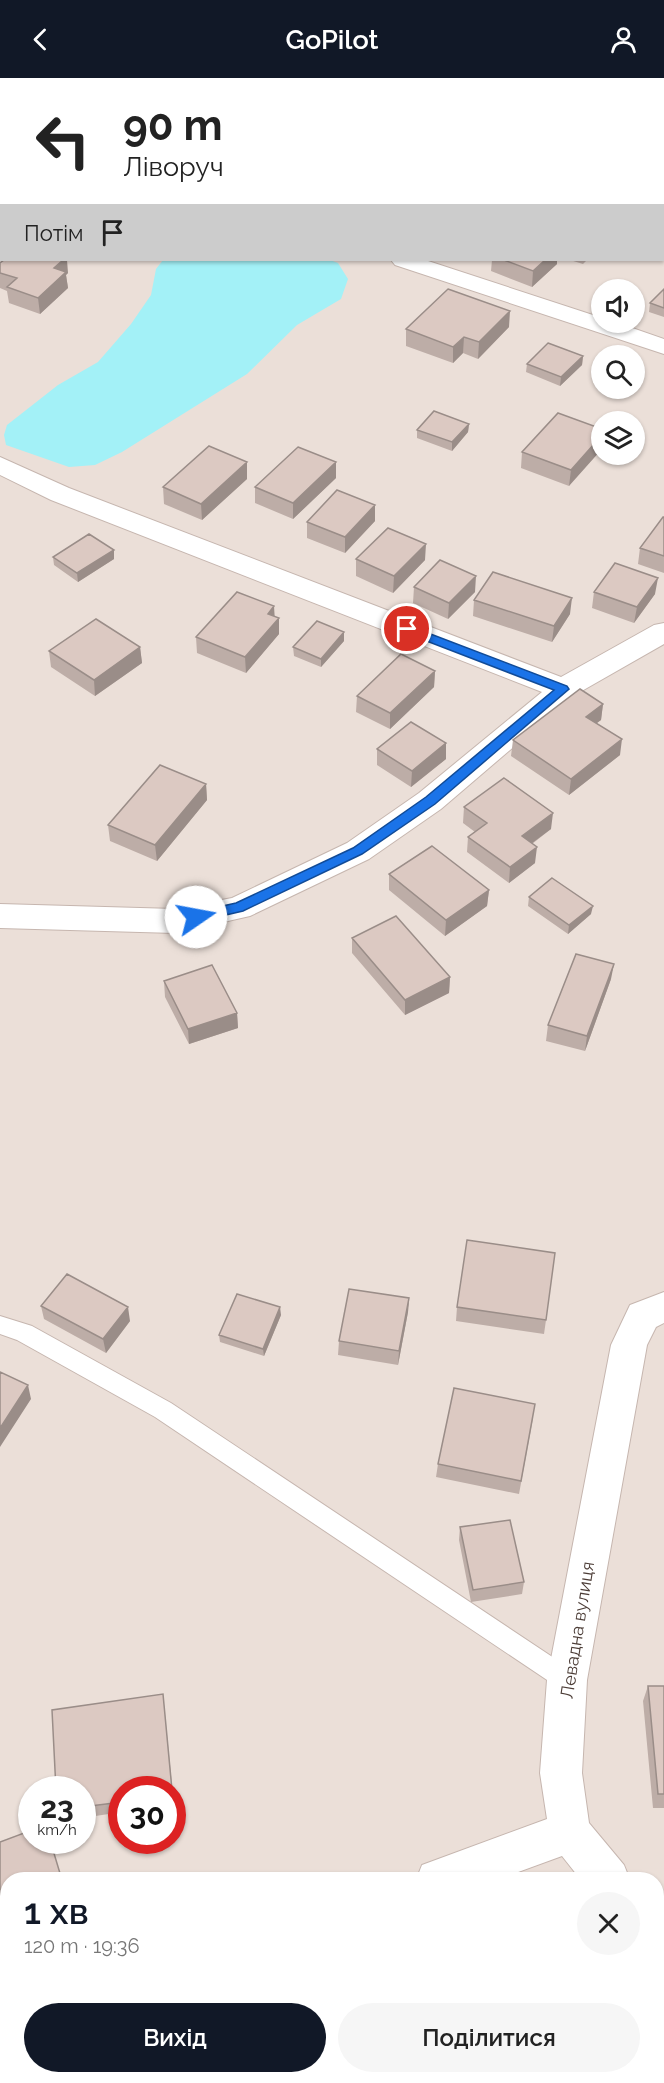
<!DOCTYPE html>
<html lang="uk">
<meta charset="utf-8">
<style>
body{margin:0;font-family:Raleway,sans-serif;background:#f6f6f6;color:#222;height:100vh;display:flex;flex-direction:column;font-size:22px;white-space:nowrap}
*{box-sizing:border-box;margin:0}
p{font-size:20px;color:#767676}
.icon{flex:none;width:33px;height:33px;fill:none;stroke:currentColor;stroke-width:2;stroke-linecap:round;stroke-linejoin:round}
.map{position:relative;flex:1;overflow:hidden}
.panel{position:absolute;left:0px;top:1794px;width:664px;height:212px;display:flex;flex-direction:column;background:#fff;border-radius:24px 24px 0 0;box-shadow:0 2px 4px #0004}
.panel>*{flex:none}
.banner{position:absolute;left:0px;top:0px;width:664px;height:183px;box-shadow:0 2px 4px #0004;background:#fff;color:#222;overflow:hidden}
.buttons{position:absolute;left:591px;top:201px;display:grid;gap:12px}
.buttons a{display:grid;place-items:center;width:54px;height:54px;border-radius:50%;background:#fff;box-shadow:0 2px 4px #0004;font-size:30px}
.speed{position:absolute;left:18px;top:1698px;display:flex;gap:12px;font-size:30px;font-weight:700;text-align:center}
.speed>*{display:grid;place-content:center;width:78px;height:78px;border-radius:50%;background:#fff;box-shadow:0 2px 4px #0004;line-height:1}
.speed small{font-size:15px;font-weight:400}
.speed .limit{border:9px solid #d22;background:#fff;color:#111}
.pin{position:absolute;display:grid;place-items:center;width:51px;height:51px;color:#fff;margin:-26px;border:3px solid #fff;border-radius:50%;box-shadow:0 2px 6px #0007}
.me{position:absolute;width:66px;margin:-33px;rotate:78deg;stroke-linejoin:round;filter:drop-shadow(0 0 4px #0008)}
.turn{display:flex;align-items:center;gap:21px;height:126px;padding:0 24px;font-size:27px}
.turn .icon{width:78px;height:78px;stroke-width:2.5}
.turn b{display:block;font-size:42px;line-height:51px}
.then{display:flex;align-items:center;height:57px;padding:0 24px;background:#0003;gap:12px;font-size:22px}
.round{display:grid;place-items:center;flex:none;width:63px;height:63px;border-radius:32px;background:#f6f6f6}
.overview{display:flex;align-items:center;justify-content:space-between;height:102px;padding:0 24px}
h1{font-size:36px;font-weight:600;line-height:45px;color:#111827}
.action{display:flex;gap:12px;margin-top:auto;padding:12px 24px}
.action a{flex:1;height:69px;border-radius:36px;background:#111827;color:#fff;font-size:24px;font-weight:600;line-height:69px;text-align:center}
.action a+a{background:#f6f6f6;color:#222}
header{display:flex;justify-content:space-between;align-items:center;height:78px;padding:0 24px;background:#111827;color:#fff;font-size:27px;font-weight:600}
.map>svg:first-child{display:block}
.residential{fill:#ebdfd8;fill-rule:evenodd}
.green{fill:#e6edb1}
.water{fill:#a3f1f7}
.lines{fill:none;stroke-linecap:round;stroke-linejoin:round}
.lane-casing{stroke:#c6b6af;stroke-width:2}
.street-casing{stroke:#c6b6af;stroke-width:2}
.lane{fill:#fff;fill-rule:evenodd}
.street{fill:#fff;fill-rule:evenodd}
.wall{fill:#bdada7}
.shaded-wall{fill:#9a8d88}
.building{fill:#dcc9c2;stroke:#9a8d88;stroke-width:1.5}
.route{fill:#1a73e8;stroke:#114b97;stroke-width:1.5}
.labels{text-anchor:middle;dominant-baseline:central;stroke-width:4.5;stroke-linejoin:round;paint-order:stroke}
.street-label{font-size:18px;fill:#4c3d37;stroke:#fff}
</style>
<header><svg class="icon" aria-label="back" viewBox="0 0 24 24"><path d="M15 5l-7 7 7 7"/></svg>GoPilot<svg class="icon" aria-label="person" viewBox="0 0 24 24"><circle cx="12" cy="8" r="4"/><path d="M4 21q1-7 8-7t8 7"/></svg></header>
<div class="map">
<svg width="664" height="2005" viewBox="0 0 664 2005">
<rect width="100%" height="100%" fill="#f6efeb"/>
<path class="residential" d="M166,0H664V2005H0V143L1,142L2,182H663V2L165,1ZM602,212H634V244H602ZM602,278H634V310H602ZM602,344H634V376H602ZM32,1712H82V1762H32ZM122,1712H172V1762H122ZM8,1802H657V1998H8Z"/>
<path class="green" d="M0,0H166L2,2L0,143Z"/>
<path class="water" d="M163,182H330L338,185L348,201L341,221L297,247L247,296L122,374L95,387L69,389L6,367L4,357L7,347L58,307L98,284L131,246L151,217L156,191Z"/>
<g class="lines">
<g class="lane-casing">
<path id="lane" d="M141,0H153L140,2Z
M0,131H2L0,140Z
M0,1238L32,1248L171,1325L575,1594L579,1602L575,1610L567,1613L559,1610L155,1339L17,1262L0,1256Z"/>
</g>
<g class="street-casing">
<path id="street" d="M642,0H664V7L663,2Z
M391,182H425L602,240V244H615L664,261V276L395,187Z
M0,379L69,410L561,599L654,547L664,545V566L573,618L441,731L369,781L250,838L175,855L0,850V826L175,831L232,820L347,765L419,715L542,614L51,422L0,397Z
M664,1214V1245L656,1249L647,1267L587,1602L582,1695L589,1745L624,1787L630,1802H581L562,1778L496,1802H416L422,1787L547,1741L540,1695L547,1602L611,1267L630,1227Z
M657,1826L664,1829V1873L657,1871Z
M8,1907V1954L0,1957V1910Z"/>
</g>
<use href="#lane" class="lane"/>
<use href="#street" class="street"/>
</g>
<path class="wall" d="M265,0H319L317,2H265Z
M343,0H384L383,2H343Z
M458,0H493L492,2H463Z
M492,182H557V186L532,209L491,193Z
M570,182H587L583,186Z
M0,185L68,195L66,197L68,210L40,236L9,225L7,213L0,210Z
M664,211V239L649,234L650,225Z
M509,249L478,281L463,275L453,285L406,268V251Z
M583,278L582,287L560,308L526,294L527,286Z
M469,346L468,354L452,373L417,360V352Z
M602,351L569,408L521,390L522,374Z
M336,400L293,441L255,425V409Z
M247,401L202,442L164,426L163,409Z
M664,439V495L638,486L640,470Z
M375,443L345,475L307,460V444Z
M53,479L114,481L78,504L54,487Z
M356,481L425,482L393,515L356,498Z
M414,509L475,514L448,541L413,525Z
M594,514L655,516L634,545L592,530Z
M474,522L570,536L552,564L473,538Z
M274,539L279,556L246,595L197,575L196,559Z
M344,563L321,589L294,578L293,569Z
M140,569L142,585L95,618L51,589L49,573Z
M435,593L434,609L390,651L356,634L357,618Z
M603,626L601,642L596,645L620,677L569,717L511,678L513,662Z
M446,665V681L411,709L377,687V671Z
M206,706L207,722L157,783L110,763L108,747Z
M464,729L551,751L532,766L535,785L509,805L467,774L468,759L475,754L463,745Z
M389,796L489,812L487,828L445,858L389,812Z
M529,819L591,836L568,856L528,828Z
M352,860L450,899L449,915L405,937L352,875Z
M611,901L585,973L546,963L548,947Z
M164,903L237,935L238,950L189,966L165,919Z
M409,1220L408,1234L398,1287L338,1277L339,1263Z
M41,1228L130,1243L106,1275L44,1241Z
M457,1229L546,1242L544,1256L456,1243Z
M281,1237L264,1278L220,1264L219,1257Z
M533,1340L519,1416L436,1399L438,1386Z
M460,1449L524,1504L522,1516L471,1524L459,1462Z
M648,1608H664V1730H653L643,1623Z
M163,1616L174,1727H172V1712H122V1734L82,1740V1712Z
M504,1998H563L564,2005H502Z"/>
<path class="shaded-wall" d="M302,0H319L317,2H301Z
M376,0H384L383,2H374Z
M664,26V41H663V27Z
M63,182H67L68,195L66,197L68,210L40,236L38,220L54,190Z
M545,182H557V186L532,209L533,193Z
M510,233L509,249L478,281L479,264Z
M464,259L463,275L453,285V269Z
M583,278L582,287L560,308L561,299Z
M469,346L468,354L452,373V364Z
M602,357V371L569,408L571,392Z
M247,384V401L202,442L201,426Z
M336,384V400L293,441V425Z
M375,427V443L345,475V459Z
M426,466L425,482L393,515L394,498Z
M114,472V481L78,504L77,495Z
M476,498L475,514L448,541L449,525Z
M658,500L655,516L634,545L637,529Z
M572,520L570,536L552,564L554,548Z
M274,528L275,544L268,536Z
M279,540V556L246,595L245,579Z
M344,554V563L321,589V581Z
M140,569L142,585L95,618L94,602Z
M435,593L434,609L390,651V635Z
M603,626L601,642L584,655L586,639Z
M622,661L620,677L569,717L571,701Z
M446,665V681L411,709L412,693Z
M206,706L207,722L157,783L155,767Z
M553,735L551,751L520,774L522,758Z
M537,769L535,785L509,805L510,789Z
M489,812L487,828L445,858L446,842Z
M593,828L591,836L568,856L569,847Z
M614,886L611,901L585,973L587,958Z
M450,899L449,915L405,937V922Z
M237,935L238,950L189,966L188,951Z
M409,1220L408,1234L398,1287L399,1273Z
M128,1229L130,1243L106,1275L103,1261Z
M280,1229L281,1237L264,1278L263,1271Z
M28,1307L31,1321L0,1369V1350Z
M8,1848V1858L5,1859L1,1850Z"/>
<path class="building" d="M362,0H376L374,2H367Z
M546,0H595L594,2H551Z
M4,182H63L54,190L66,194L38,220L7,209L17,200L0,195V185Z
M504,182H545L533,193Z
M448,211L510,233L479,264L464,259L453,269L406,251Z
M664,211V230L650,225Z
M548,265L583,278L561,299L527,286Z
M434,333L469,346L452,364L417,352Z
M558,335L602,351V357L571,392L522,374Z
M209,368L247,384L201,426L163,409Z
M298,369L336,384L293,425L255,409Z
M337,412L375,427L345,459L307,444Z
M663,439H664V478L640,470Z
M388,450L426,466L394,498L356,481Z
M89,456L114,472L77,495L53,479Z
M440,482L476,498L449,525L414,509Z
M615,485L658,500L637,529L594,514Z
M493,494L572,520L554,548L474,522Z
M237,514L274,528L268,536L279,540L245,579L196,559Z
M96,541L140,569L94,602L49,573Z
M317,543L344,554L321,581L293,569Z
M401,576L435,593L390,635L357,618Z
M580,611L603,626L586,639L622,661L571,701L513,662Z
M411,644L446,665L412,693L377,671Z
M160,687L206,706L155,767L108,747Z
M504,700L553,735L522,758L537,769L510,789L468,759L487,745L464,729Z
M432,768L489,812L446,842L389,796Z
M552,800L593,828L569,847L529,819Z
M396,838L450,899L405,922L352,860Z
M576,876L614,886L587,958L548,947Z
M212,887L237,935L188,951L164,903Z
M467,1162L555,1175L546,1242L457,1229Z
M67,1196L128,1229L103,1261L41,1228Z
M349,1211L409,1220L399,1273L339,1263Z
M237,1216L280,1229L263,1271L219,1257Z
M0,1294L28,1307L0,1350Z
M454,1310L535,1326L521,1403L438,1386Z
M510,1442L524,1504L473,1512L460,1449Z
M648,1608H664V1716H658Z
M163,1616L172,1712H122V1724L82,1729V1712H56L52,1632Z
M32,1752V1762H50L62,1802H8V1848L1,1850L0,1845V1764Z
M86,1998H161L164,2005H89Z
M506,1998H563L564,2005H506Z"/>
<path class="route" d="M407,547L567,608L569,611L435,726L362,776L243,833L196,844L192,842L190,839L192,835L236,825L353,770L426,719L554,612L403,554L402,551Z"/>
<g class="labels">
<g class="street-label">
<text transform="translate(577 1552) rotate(-81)">Левадна вулиця</text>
</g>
</g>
</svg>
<div class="buttons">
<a><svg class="icon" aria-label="sound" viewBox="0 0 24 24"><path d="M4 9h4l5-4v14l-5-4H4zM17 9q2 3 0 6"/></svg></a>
<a><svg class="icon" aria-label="search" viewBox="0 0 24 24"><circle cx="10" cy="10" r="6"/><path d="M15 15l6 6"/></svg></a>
<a><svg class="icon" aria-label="layers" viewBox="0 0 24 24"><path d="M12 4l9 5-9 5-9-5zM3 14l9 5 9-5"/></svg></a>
</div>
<div class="speed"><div>23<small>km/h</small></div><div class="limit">30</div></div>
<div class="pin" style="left:407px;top:551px;background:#d93025"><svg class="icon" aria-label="arrive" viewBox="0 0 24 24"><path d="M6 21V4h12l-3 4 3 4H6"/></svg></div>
<svg class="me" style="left:196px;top:839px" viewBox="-20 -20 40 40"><circle r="19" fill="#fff"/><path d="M0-13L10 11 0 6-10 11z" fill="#1a73e8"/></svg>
<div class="banner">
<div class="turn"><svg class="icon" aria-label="left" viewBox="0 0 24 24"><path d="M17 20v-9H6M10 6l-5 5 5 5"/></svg><div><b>90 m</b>Ліворуч</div></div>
<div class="then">Потім<svg class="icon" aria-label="arrive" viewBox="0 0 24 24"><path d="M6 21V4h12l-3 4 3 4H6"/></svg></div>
</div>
<section class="panel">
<div class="overview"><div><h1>1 хв</h1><p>120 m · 19:36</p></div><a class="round"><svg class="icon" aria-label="close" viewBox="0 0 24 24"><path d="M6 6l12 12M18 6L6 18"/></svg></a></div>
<div class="action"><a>Вихід</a><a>Поділитися</a></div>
</section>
</div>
